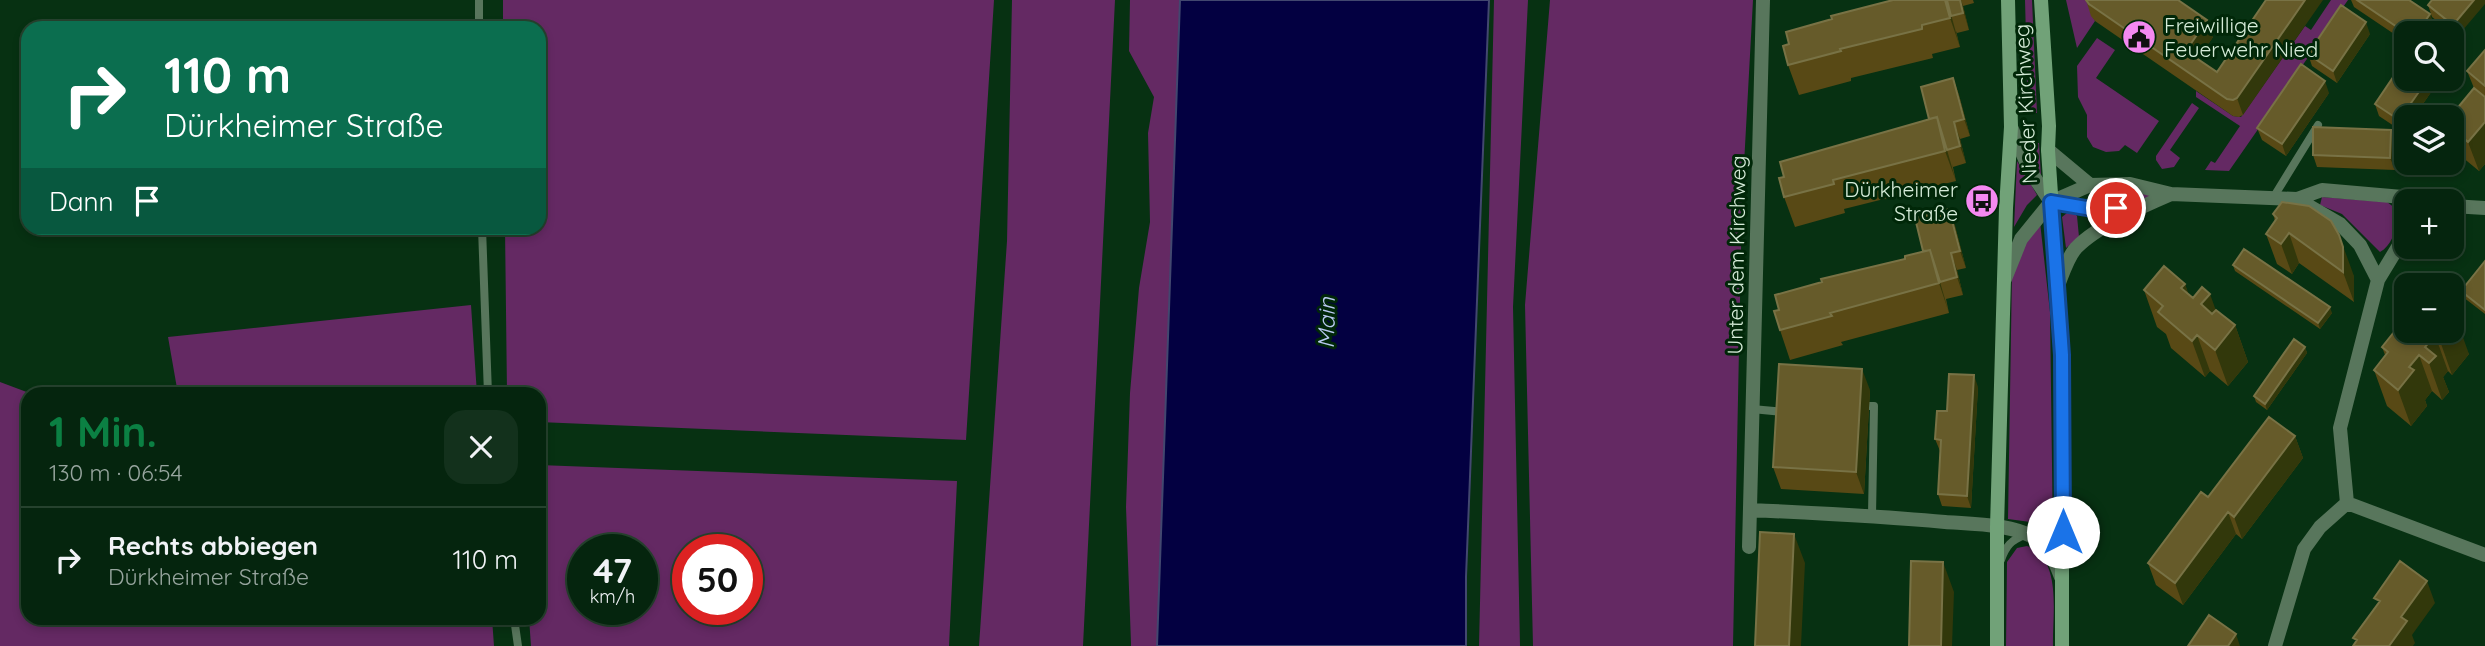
<!DOCTYPE html>
<html lang="de">
<meta charset="utf-8">
<style>
body{margin:0;font-family:Quicksand,sans-serif;background:#13311c;color:#f1f3f6;height:100vh;display:flex;flex-direction:column;font-size:26px;white-space:nowrap}
*{box-sizing:border-box;margin:0}
p{font-size:23px;color:#97a59e}
.icon{flex:none;width:38px;height:38px;fill:none;stroke:currentColor;stroke-width:2;stroke-linecap:round;stroke-linejoin:round}
.map{position:relative;flex:1;overflow:hidden}
.sheet{position:absolute;left:21px;top:387px;width:525px;height:238px;display:flex;flex-direction:column;background:#05250e;border-radius:21px;box-shadow:0 4px 10px #0003,0 0 0 2px #26422e}
.sheet>*{flex:none}
.banner{position:absolute;left:21px;top:21px;width:525px;height:214px;border-radius:21px;box-shadow:0 4px 10px #0003,0 0 0 2px #26422e;background:#0b6e4f;color:#fff;overflow:hidden}
.buttons{position:absolute;left:2394px;top:21px;display:grid;gap:14px}
.buttons a{display:grid;place-items:center;width:70px;height:70px;border-radius:14px;background:#05250e;box-shadow:0 4px 10px #0003,0 0 0 2px #26422e;font-size:35px}
.speed{position:absolute;left:567px;top:534px;display:flex;gap:14px;font-size:35px;font-weight:700;text-align:center}
.speed>*{display:grid;place-content:center;width:91px;height:91px;border-radius:50%;background:#05250e;box-shadow:0 4px 10px #0003,0 0 0 2px #26422e;line-height:1}
.speed small{font-size:18px;font-weight:400}
.speed .limit{border:10px solid #d22;background:#fff;color:#111}
.pin{position:absolute;display:grid;place-items:center;width:60px;height:60px;color:#fff;margin:-30px;border:4px solid #fff;border-radius:50%;box-shadow:0 2px 7px #0007}
.me{position:absolute;width:77px;margin:-38px;rotate:0deg;stroke-linejoin:round;filter:drop-shadow(0 0 5px #0008)}
.turn{display:flex;align-items:center;gap:24px;height:147px;padding:0 28px;font-size:32px}
.turn .icon{width:91px;height:91px;stroke-width:2.5}
.turn b{display:block;font-size:49px;line-height:60px}
.then{display:flex;align-items:center;height:66px;padding:0 28px;background:#0003;gap:14px;font-size:26px}
.round{display:grid;place-items:center;flex:none;width:74px;height:74px;border-radius:21px;background:#13311c}
.overview{display:flex;align-items:center;justify-content:space-between;height:119px;padding:0 28px}
h1{font-size:42px;font-weight:800;line-height:52px;color:#0b8043}
ul{padding:0;list-style:none}
li{display:flex;align-items:center;gap:21px;height:105px;padding:0 28px;border-top:2px solid #26422e}
li div{flex:1}
li b{display:block;font-size:26px}
li em{font-style:normal}
.map>svg:first-child{display:block}
.green{fill:#642963;fill-rule:evenodd}
.water{fill:#030041;stroke:#42476f;stroke-width:2}
.lines{fill:none;stroke-linecap:round;stroke-linejoin:round}
.lane{stroke:#58765c;stroke-width:8}
.street{stroke:#58765c;stroke-width:14}
.secondary{stroke:#71a278;stroke-width:14}
.wall{fill:#584915}
.shaded-wall{fill:#32380b}
.building{fill:#665b2a;stroke:#787245;stroke-width:2}
.route-casing{stroke:#114b97;stroke-width:18}
.route{stroke:#1a73e8;stroke-width:12}
.labels{text-anchor:middle;dominant-baseline:central;stroke-width:6;stroke-linejoin:round;paint-order:stroke}
.poi-label{font-size:21px;fill:#d6ecd9;stroke:#002708;text-anchor:start}
.street-label{font-size:21px;fill:#d6ecd9;stroke:#002708}
.water-label{font-size:23px;font-style:italic;fill:#b9c9f1;stroke:#002708}
</style>
<div class="map">
<svg width="2485" height="646" viewBox="0 0 2485 646">
<rect width="100%" height="100%" fill="#073112"/>
<path class="green" d="M503,0H994L966,440L539,422V394H507L505,228H539V28H503Z
M1012,0H1115L1083,646H979L1007,241Z
M1130,0H1180L1157,646H1131V643L1126,507L1130,393L1139,288L1150,222L1148,133L1154,97L1129,51Z
M1494,0H1528L1513,307L1520,646H1479Z
M1550,0H1753L1742,201L1733,646H1533L1525,305Z
M2025,0H2032L2037,113H2028Z
M2066,0H2094L2091,12L2095,21L2077,48Z
M2331,0H2348L2229,171L2205,170L2211,161L2215,163L2240,126L2196,97V91L2233,116L2241,117L2305,26L2311,30Z
M2097,38L2115,50L2096,78L2159,121L2137,153L2125,145L2119,151L2106,152L2093,147L2087,137V115L2078,97L2077,66Z
M2192,103L2199,108L2170,150L2180,158L2174,167L2162,169L2156,160V156Z
M2030,143H2039L2041,176L2033,163Z
M2017,161L2037,195L2027,205L2014,227Z
M2102,191L2144,192L2153,196L2145,200L2102,203L2097,198Z
M2322,197L2387,202L2395,208C2399,223 2394,244 2380,252L2342,214L2320,205Z
M2073,212L2077,216L2079,237L2066,248L2062,217L2067,213Z
M2040,222L2050,312L2053,539L2037,523L2008,519L2012,272L2024,242Z
M471,305L477,394H178L168,337Z
M0,382L32,394H28V618H492L494,646H0Z
M539,465L957,481L949,646H531L529,618H539ZM583,550H642V609H583ZM688,550H747V609H688Z
M2027,546C2063,559 2052,616 2053,646H2006L2007,562L2017,548Z"/>
<path class="water" d="M1180,0H1489L1466,577V646H1157Z"/>
<g class="lines">
<path class="lane" d="M479,0V28
M2273,198L2318,125
M482,228L488,394
M1869,406H1874L1872,515
M1752,409L1784,412
M2001,560C2006,546 2011,540 2025,535
M514,618L518,646"/>
<path class="street" d="M2011,127L2030,171L2051,202L2092,209L2139,208
M2048,150L2090,185
M2297,199L2340,224L2360,245L2378,280
M2452,206L2485,208
M2005,279L2021,239L2051,202L2090,185L2130,184L2171,194L2297,199L2322,190L2414,198L2429,201
M2057,288C2062,276 2067,258 2076,248C2097,226 2143,206 2171,194
M2347,503L2340,428L2378,280L2404,237L2406,228
M2347,503L2485,555
M1751,510C1816,513 1880,516 1945,522C1972,524 2018,524 2039,541C2051,550 2056,564 2061,577
M1749,547L1763,0
M2275,646L2304,549L2320,527L2347,503"/>
<path class="secondary" d="M2041,0L2049,126L2048,150L2062,355V646
M1997,646V527L2006,208L2011,127L2008,0"/>
</g>
<path class="wall" d="M1893,0H1973L1974,3L1963,6L1969,30L1957,33L1956,31L1960,47L1932,54L1933,58L1851,78V81L1799,95L1788,65L1789,44L1832,19Z
M2086,0L2213,37L2198,59L2217,72L2266,0L2243,115L2239,117L2233,116L2095,21L2091,16Z
M2351,0H2409L2430,14L2434,26L2406,33V42L2354,7Z
M2485,0L2457,37L2432,17L2428,5Z
M2370,34L2337,83L2312,66L2308,54Z
M2485,50V164L2479,171L2456,152L2452,141V117L2474,88L2467,71Z
M1953,78L1959,95L1970,136L1960,139L1966,163L1953,167L1952,163L1956,181L1844,209L1845,213L1795,227L1784,197V177L1929,119Z
M2440,79L2414,117H2406L2403,132L2379,116L2375,104Z
M2329,93L2286,156L2262,140L2257,128Z
M2391,130L2395,142V170L2317,167L2313,155Z
M1949,209L1955,226L1966,268L1957,270L1963,295L1946,299L1949,313L1841,342L1843,345L1790,360L1780,330L1779,310L1923,251Z
M2273,214L2354,276V302L2299,263L2292,274L2277,264L2266,234L2275,221Z
M2485,261V314L2463,297L2461,291Z
M2233,265L2332,313L2320,329L2235,271Z
M2185,284L2188,294L2193,298L2215,310L2235,325L2248,362L2228,386L2210,371L2205,377L2171,348L2166,334L2157,327L2144,290Z
M2452,331L2469,354L2452,375L2448,371L2443,377L2449,392L2442,400L2432,391L2425,400L2427,406L2411,426L2387,406L2374,370L2385,355L2382,347Z
M2305,347L2307,353L2267,410L2256,402L2254,396Z
M1978,387L1971,508L1942,506L1938,494L1940,451L1935,439L1947,411Z
M1870,390L1864,494L1781,489L1773,467Z
M2295,436L2303,458L2242,539L2236,534L2183,605L2156,585L2148,563L2208,497Z"/>
<path class="shaded-wall" d="M1945,0H1947L1960,47L1950,18Z
M1960,0H1961L1963,6L1969,30Z
M2305,0H2323L2243,115L2237,98Z
M2474,0H2485V4L2457,37L2453,25Z
M2430,14L2434,26L2429,33H2417Z
M2207,20L2213,37L2192,68L2186,51Z
M2366,22L2370,34L2337,83L2333,71Z
M1953,78L1959,95L1970,136L1964,119Z
M2428,79H2440L2414,117H2406V128L2403,132L2399,120Z
M2325,81L2329,93L2286,156L2282,144Z
M1937,117L1948,149L1947,150L1956,181L1945,151Z
M1954,122L1960,139L1966,163L1960,146Z
M2485,122V164L2479,171L2468,142Z
M2391,130L2395,142V170L2390,158Z
M1949,209L1955,226L1966,268L1960,251Z
M2289,233L2299,263L2292,274L2281,244Z
M2339,235L2354,276V302L2343,272Z
M1930,250L1941,279L1940,282L1949,313L1939,283Z
M1951,253L1957,270L1963,295L1957,277Z
M2185,284L2198,320L2181,288Z
M2210,294L2223,330L2201,304Z
M2330,307L2332,313L2320,329L2318,323Z
M2456,318L2469,354L2452,375L2439,338L2445,331H2452V323Z
M2235,325L2248,362L2228,386L2215,350Z
M2197,335L2210,371L2205,377L2192,341Z
M2435,335L2448,371L2443,377L2449,392L2442,400L2429,363L2425,347Z
M2305,347L2307,353L2267,410L2265,404Z
M2419,355L2432,391L2425,400L2427,406L2411,426L2398,390L2409,367Z
M1862,369L1870,390L1864,494L1856,472Z
M1974,375L1978,387L1971,508L1967,496Z
M2295,436L2303,458L2242,539L2234,517Z
M2228,512L2236,534L2183,605L2175,583Z
M1794,534L1805,563L1801,646H1789Z
M1943,562L1954,592L1952,646H1941Z
M2427,581L2435,603L2412,635L2415,643L2413,646H2389L2401,617Z
M2236,634L2240,646H2228Z"/>
<path class="building" d="M1893,0H1945L1950,18L1922,25V29L1840,49L1841,51L1788,65L1783,46L1789,44L1786,32L1832,19L1831,16Z
M1947,0H1960L1963,13L1951,16Z
M2086,0H2178L2207,20L2186,51L2217,72L2266,0H2305L2237,98L2233,100L2227,99L2089,4Z
M2357,0H2409L2430,14L2417,33H2406Z
M2432,0H2474L2453,25L2428,5Z
M2341,5L2366,22L2333,71L2308,54Z
M2485,50V86L2467,71Z
M2406,58V79H2428L2399,120L2375,104Z
M2301,64L2325,81L2282,144L2257,128Z
M1953,78L1964,119L1954,122L1960,146L1947,150L1937,117L1929,119L1921,87Z
M2474,88L2485,97V122L2468,142L2452,128V117H2450Z
M1937,117L1945,151L1833,180L1834,184L1784,197L1779,178L1784,177L1780,162Z
M2313,127L2391,130L2390,158L2313,155Z
M2282,202L2309,206L2331,221L2339,235L2343,247V272L2289,233L2281,244L2266,234L2277,218L2273,214Z
M1949,209L1960,251L1951,253L1957,277L1940,282L1930,250L1923,251L1915,218Z
M2244,249L2330,307L2318,323L2233,265Z
M1930,250L1939,283L1830,313L1832,316L1780,330L1774,311L1779,310L1775,295L1822,282L1821,279L1905,259V256Z
M2485,261V310L2461,291Z
M2164,266L2185,284L2181,288L2193,298L2202,287L2210,294L2201,304L2212,314L2216,310L2235,325L2215,350L2197,335L2192,341L2158,312L2163,306L2144,290Z
M2452,314L2456,318L2452,323Z
M2406,317V331H2445L2439,338L2435,335L2425,347L2436,356L2429,363L2419,355L2409,367L2414,370L2398,390L2374,370L2388,352L2382,347Z
M2294,339L2305,347L2265,404L2254,396Z
M1779,364L1862,369L1856,472L1773,467Z
M1949,374L1974,375L1967,496L1938,494L1941,440L1935,439L1937,411H1947Z
M2269,417L2295,436L2234,517L2228,512L2175,583L2148,563L2201,492L2208,497Z
M1760,532L1794,534L1789,646H1755Z
M1911,561L1943,562L1941,646H1909Z
M2400,561L2427,581L2401,617L2407,621L2389,646H2353L2357,640L2353,638L2380,601L2374,598Z
M2209,615L2236,634L2228,646H2188Z"/>
<g class="lines">
<g class="route-casing">
<path id="route" d="M2063,532L2062,355L2051,202L2092,209L2116,208"/>
</g>
<use href="#route" class="route"/>
</g>
<defs>
<g id="civic-disc" transform="scale(1.75)"><circle r="9.5" fill="#f489f1" stroke="#002708"/><path d="M-.6-6.5H3V-4.5H.6V-3L4-1V1h2V6H-6V1h2V-1L-.6-3ZM-1.2 2.5V6h2.4V2.5Z" fill="#111"/></g>
<g id="bus-disc" transform="scale(1.75)"><circle r="9.5" fill="#f489f1" stroke="#002708"/><path d="M-5-6H5V4H4V6H2V4H-2V6H-4V4H-5ZM-3.5-4V0h7V-4ZM-3.5 1.2v1.5H-2V1.2ZM2 1.2v1.5H3.5V1.2Z" fill="#111"/></g>
</defs>
<g fill-rule="evenodd">
<use href="#civic-disc" x="2139" y="37"/>
<use href="#bus-disc" x="1982" y="201"/>
</g>
<g class="labels">
<g class="poi-label">
<text x="2164" y="25">Freiwillige<tspan x="2164" dy="24">Feuerwehr Nied</tspan></text>
<text x="1958" y="189" text-anchor="end">Dürkheimer<tspan x="1958" dy="24">Straße</tspan></text>
</g>
<g class="street-label">
<text transform="translate(2025 104) rotate(-93)">Nieder Kirchweg</text>
<text transform="translate(1736 255) rotate(-89)">Unter dem Kirchweg</text>
</g>
<g class="water-label">
<text transform="translate(1326 323) rotate(-89)">Main</text>
</g>
</g>
</svg>
<div class="buttons">
<a><svg class="icon" aria-label="search" viewBox="0 0 24 24"><circle cx="10" cy="10" r="6"/><path d="M15 15l6 6"/></svg></a>
<a><svg class="icon" aria-label="layers" viewBox="0 0 24 24"><path d="M12 4l9 5-9 5-9-5zM3 14l9 5 9-5"/></svg></a>
<a>+</a>
<a>−</a>
</div>
<div class="speed"><div>47<small>km/h</small></div><div class="limit">50</div></div>
<div class="pin" style="left:2116px;top:208px;background:#d93025"><svg class="icon" aria-label="arrive" viewBox="0 0 24 24"><path d="M6 21V4h12l-3 4 3 4H6"/></svg></div>
<svg class="me" style="left:2063px;top:532px" viewBox="-20 -20 40 40"><circle r="19" fill="#fff"/><path d="M0-13L10 11 0 6-10 11z" fill="#1a73e8"/></svg>
<div class="banner">
<div class="turn"><svg class="icon" aria-label="right" viewBox="0 0 24 24"><path d="M7 20v-9h11M14 6l5 5-5 5"/></svg><div><b>110 m</b>Dürkheimer Straße</div></div>
<div class="then">Dann<svg class="icon" aria-label="arrive" viewBox="0 0 24 24"><path d="M6 21V4h12l-3 4 3 4H6"/></svg></div>
</div>
<section class="sheet">
<div class="overview"><div><h1>1 Min.</h1><p>130 m · 06:54</p></div><a class="round"><svg class="icon" aria-label="close" viewBox="0 0 24 24"><path d="M6 6l12 12M18 6L6 18"/></svg></a></div>
<ul>
<li><svg class="icon" aria-label="right" viewBox="0 0 24 24"><path d="M7 20v-9h11M14 6l5 5-5 5"/></svg><div><b>Rechts abbiegen</b><p>Dürkheimer Straße</p></div><em>110 m</em></li>
</ul>
</section>
</div>
